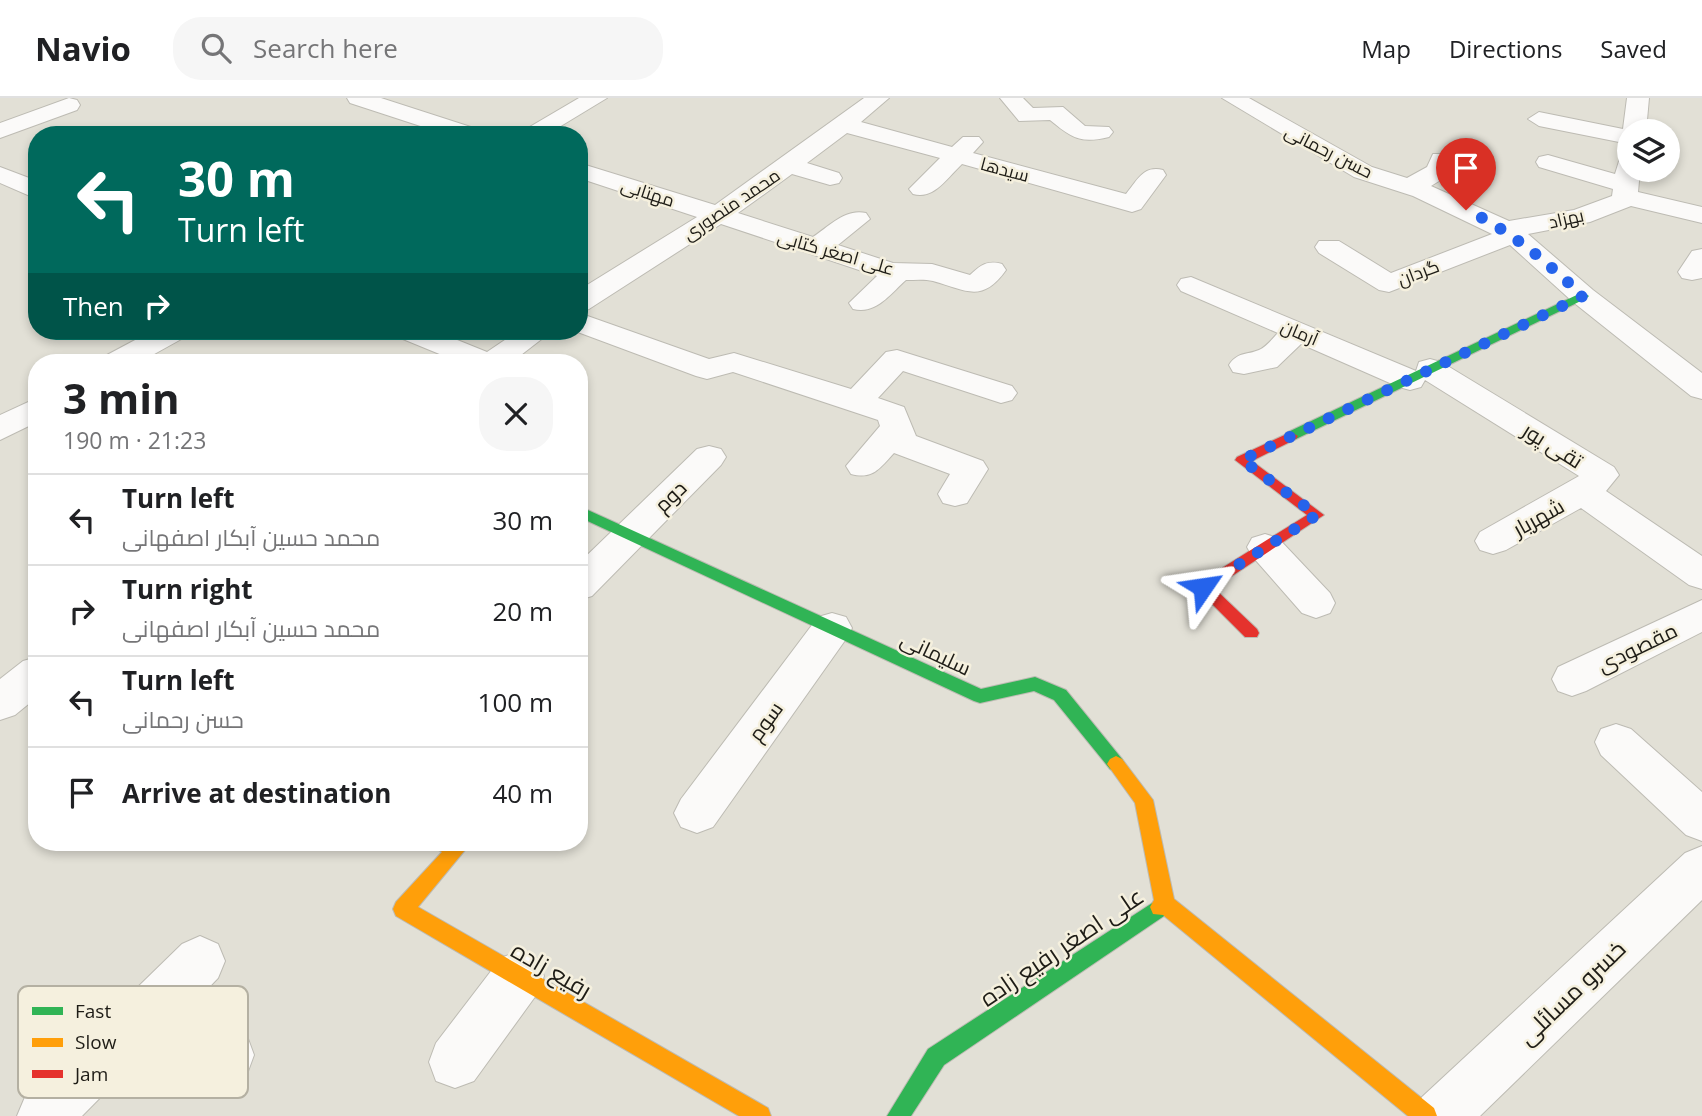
<!DOCTYPE html>
<meta charset="utf-8">
<style>
body{margin:0;font-family:"Open Sans",Cairo,sans-serif;background:#f6f6f6;color:#202124;height:100vh;display:flex;flex-direction:column;font-size:26px;white-space:nowrap}
*{box-sizing:border-box;margin:0}
p{font-size:23px;color:#757577}
.icon{flex:none;width:38px;height:38px;fill:none;stroke:currentColor;stroke-width:2;stroke-linecap:round;stroke-linejoin:round}
.map{position:relative;flex:1;overflow:hidden}
.sheet{position:absolute;left:28px;top:256px;width:560px;height:497px;display:flex;flex-direction:column;background:#fff;border-radius:28px;box-shadow:0 4px 10px #0003}
.sheet>*{flex:none}
.top-card{position:absolute;left:28px;top:28px;width:560px;height:214px;border-radius:28px;box-shadow:0 4px 10px #0003;background:#00695c;color:#fff;overflow:hidden}
.controls{position:absolute;left:1617px;top:21px;display:grid;gap:14px}
.controls a{display:grid;place-items:center;width:63px;height:63px;border-radius:50%;background:#fff;box-shadow:0 4px 10px #0003;font-size:35px}
.pin{position:absolute;display:grid;place-items:center;width:60px;height:60px;color:#fff;margin:-72px -30px;border-radius:50% 50% 50% 0;rotate:-45deg;box-shadow:0 0 7px #0007}
.pin .icon{rotate:45deg}
.me{position:absolute;width:77px;margin:-38px;rotate:58deg;stroke-linejoin:round;filter:drop-shadow(0 0 5px #0008)}
.turn{display:flex;align-items:center;gap:24px;height:147px;padding:0 35px;font-size:32px}
.turn .icon{width:91px;height:91px;stroke-width:2.5}
.turn b{display:block;font-size:49px;line-height:60px}
.then{display:flex;align-items:center;height:66px;padding:0 35px;background:#0003;gap:14px;font-size:26px}
.round{display:grid;place-items:center;flex:none;width:74px;height:74px;border-radius:28px;background:#f6f6f6}
.overview{display:flex;align-items:center;justify-content:space-between;height:119px;padding:0 35px}
h1{font-size:42px;font-weight:700;line-height:52px}
ul{padding:0;list-style:none}
li{display:flex;align-items:center;gap:21px;height:91px;padding:0 35px;border-top:2px solid #e0e0e0}
li div{flex:1}
li b{display:block;font-size:26px}
li em{font-style:normal}
header{display:flex;align-items:center;gap:42px;box-sizing:border-box;height:98px;padding:0 35px;background:#fff;border-bottom:2px solid #e0e0e0}
header strong{font-size:33px}
nav{display:flex;gap:38px;margin-inline-start:auto;font-size:24px}
.search{width:490px;height:63px;background:#f6f6f6;display:flex;align-items:center;gap:18px;box-sizing:border-box;padding:0 24px;border-radius:28px;color:#757577;font-size:26px}
.map>svg:first-child{display:block}
.lines{fill:none;stroke-linecap:round;stroke-linejoin:round}
.street-casing{stroke:#bdbbb3;stroke-width:2}
.fast-casing{stroke:#bdbbb3;stroke-width:2}
.slow-casing{stroke:#bdbbb3;stroke-width:2}
.jam-casing{stroke:#bdbbb3;stroke-width:2}
.street{fill:#fbfaf9;fill-rule:evenodd}
.fast{fill:#30b455;fill-rule:evenodd}
.slow{fill:#ff9f0a;fill-rule:evenodd}
.jam{fill:#e5322d;fill-rule:evenodd}
.route{stroke:#2563eb;stroke-width:12;stroke-dasharray:0 21.6}
.labels{text-anchor:middle;dominant-baseline:central;stroke-width:5;stroke-linejoin:round;paint-order:stroke}
.far-street-label{font-size:18px;fill:#1e1c16;stroke:#f5f0de}
.street-label{font-size:21px;fill:#1e1c16;stroke:#f5f0de}
.near-street-label{font-size:24px;fill:#1e1c16;stroke:#f5f0de}
.key{fill:#f5f0de;stroke:#b4b0a2;stroke-width:2}
.key-label{font-size:19px;fill:#1e1c16}
</style>
<header>
<strong>Navio</strong>
<div class="search"><svg class="icon" aria-label="search" viewBox="0 0 24 24"><circle cx="10" cy="10" r="6"/><path d="M15 15l6 6"/></svg>Search here</div>
<nav><a>Map</a><a>Directions</a><a>Saved</a></nav>
</header>
<div class="map">
<svg width="1702" height="1018" viewBox="0 0 1702 1018">
<rect width="100%" height="100%" fill="#e2e0d6"/>
<g class="lines">
<g class="street-casing">
<path id="street" d="M69,0L77,2L80,7L77,12L0,40V25Z
M347,0H381L480,32L484,37H448L350,5Z
M579,0H607L546,37H516Z
M864,0H889L861,24L952,49L963,39H979L983,44L973,55L1126,96C1137,83 1143,67 1163,72L1166,77L1141,111L1132,114L962,66C947,80 934,102 913,96L909,91L940,60L847,35L807,65L839,75L842,80L839,85L830,87L792,76L738,115L813,139C829,128 846,110 866,115L870,121L838,147L893,165L932,166L970,177C981,167 987,162 1002,166L1006,172C982,206 966,192 933,183C925,181 915,182 906,182C890,196 876,217 853,211L849,205L877,178L721,126L589,211L579,214V192L697,119L579,80V65L715,107Z
M1000,0H1023L1033,10L1063,9L1085,28L1109,29L1113,34L1109,39C1080,46 1072,40 1050,22L1019,23Z
M1222,0H1249L1372,69L1407,80L1427,69L1433,56H1451L1454,61L1447,78L1431,88L1509,123L1574,112L1612,98L1613,91L1539,69L1536,64L1539,59L1548,57L1615,76L1620,60L1629,58V72H1640L1638,94L1702,109V125L1631,108L1590,124L1528,136L1593,192L1702,275V301L1691,298L1573,204L1510,147L1389,194L1379,192L1319,155L1315,149L1319,143H1339L1391,175L1492,136L1413,98L1354,79Z
M1627,0H1649L1646,33H1629V46L1539,28L1528,21L1539,14L1623,31Z
M0,69L37,83V101L0,85Z
M1702,151V180L1692,182L1682,180L1678,174L1692,153Z
M1191,179L1416,273L1419,264L1430,261L1441,264L1614,369L1619,377L1606,393L1702,458V491L1689,487L1581,410L1506,452L1493,456L1480,452L1475,443L1480,434L1579,378L1425,282L1421,289L1410,292L1399,289L1301,246L1277,269L1244,276L1233,274L1229,267C1237,254 1247,257 1259,252C1266,249 1273,240 1278,235L1181,193L1177,187L1181,181Z
M579,215L709,261L734,255L851,291L886,254L897,252L1012,288L1017,295L1012,302L1001,305L903,273L878,300L904,309L916,338L983,363L988,371L967,405L955,408L943,405L938,396L950,376L894,355C880,370 873,382 851,376L846,368L880,328L878,322L733,274L707,281L696,278L575,233H579Z
M152,233H189L185,239L140,264H103L107,257Z
M394,233H435L487,254L518,233H552L512,264H459L398,239Z
M37,300V324L0,342V317Z
M709,348L721,351L726,359L721,367L592,498L579,502V465L697,351Z
M1265,436L1278,440L1330,495L1335,505L1330,515L1316,520L1302,515L1252,458L1247,449L1252,440Z
M1702,502V534L1586,593L1572,598L1558,593L1552,581L1558,569Z
M832,515L846,519L852,530L846,541L713,729L697,735L681,729L674,715L681,701L818,519Z
M37,559V599L15,617L0,622V581L23,563Z
M1616,626L1631,631L1702,694V743L1686,737L1601,657L1595,644L1601,631Z
M1702,748V802L1480,1018H1414L1422,999L1685,755Z
M200,838L218,846L225,863L218,880L192,907L247,938L254,957L247,976L228,983L155,944L82,1018H17L25,999L182,846Z
M519,853L537,860L544,878L537,896L474,983L455,990L436,983L429,964L436,945L501,860Z"/>
</g>
<g class="fast-casing">
<path id="fast" d="M1583,194L1589,198L1587,200L1296,341L1291,342L1284,338L1286,335Z
M579,408L981,591L1035,579L1066,592L1122,661L1125,666L1122,671L1116,674L1110,671L1054,602L1034,593L980,605L974,603L579,419Z
M1160,800L1167,802L1170,809L1167,816L944,967L911,1018H887L928,951Z"/>
</g>
<g class="slow-casing">
<path id="slow" d="M1116,658L1122,661L1153,702L1174,801L1434,1010L1437,1018H1408L1163,817L1153,816L1150,809L1154,802L1135,705L1107,666L1110,661Z
M433,744H459L465,752L418,809L768,1010L771,1018H739L396,818L393,811L396,804L442,754L435,750Z"/>
</g>
<g class="jam-casing">
<path id="jam" d="M1291,334L1298,338L1296,341L1252,363L1324,417L1214,490L1257,531L1259,535L1257,539H1245L1195,489L1198,485L1307,417L1235,362L1237,359Z"/>
</g>
<use href="#street" class="street"/>
<use href="#fast" class="fast"/>
<use href="#slow" class="slow"/>
<use href="#jam" class="jam"/>
</g>
<g class="lines">
<path class="route" d="M1203,489L1317,417L1242,362L1583,198C1546,164 1512,133 1466,112"/>
</g>
<g class="labels">
<g class="far-street-label">
<text transform="translate(1329 53) rotate(27)">حسن رحمانی</text>
<text transform="translate(1005 71) rotate(15)">سیدها</text>
<text transform="translate(648 94) rotate(18)">مهتابی</text>
<text transform="translate(731 106) rotate(-34)">محمد منصوری</text>
<text transform="translate(1566 120) rotate(-13)">بهزاد</text>
<text transform="translate(836 154) rotate(16)">علی اصغر کتابی</text>
<text transform="translate(1418 174) rotate(-21)">گردان</text>
<text transform="translate(1300 234) rotate(23)">آرمان</text>
</g>
<g class="street-label">
<text transform="translate(1553 347) rotate(32)">تقی پور</text>
<text transform="translate(670 398) rotate(-44)">دوم</text>
<text transform="translate(1538 419) rotate(-29)">شهریار</text>
<text transform="translate(1637 549) rotate(-26)">مقصودی</text>
<text transform="translate(936 555) rotate(25)">سلیمانی</text>
<text transform="translate(765 623) rotate(-54)">سوم</text>
</g>
<g class="near-street-label">
<text transform="translate(1061 848) rotate(-34)">علی اصغر رفیع زاده</text>
<text transform="translate(552 871) rotate(30)">رفیع زاده</text>
<text transform="translate(1571 894) rotate(-44)">خسرو مسائلی</text>
</g>
</g>
<rect x="18" y="888" width="230" height="112" rx="10" class="key"/>
<rect x="32" y="909" width="31" height="8" fill="#30b455"/>
<rect x="32" y="940" width="31" height="9" fill="#ff9f0a"/>
<rect x="32" y="972" width="31" height="8" fill="#e5322d"/>
<g class="key-label">
<text x="75" y="920">Fast</text>
<text x="75" y="951">Slow</text>
<text x="75" y="983">Jam</text>
</g>
</svg>
<div class="controls">
<a><svg class="icon" aria-label="layers" viewBox="0 0 24 24"><path d="M12 4l9 5-9 5-9-5zM3 14l9 5 9-5"/></svg></a>
</div>
<div class="pin" style="left:1466px;top:112px;background:#d93025"><svg class="icon" aria-label="arrive" viewBox="0 0 24 24"><path d="M6 21V4h12l-3 4 3 4H6"/></svg></div>
<svg class="me" style="left:1203px;top:489px" viewBox="-20 -20 40 40"><path d="M0-17L14 15 0 8-14 15z" fill="#2563eb" stroke="#fff" stroke-width="4"/></svg>
<div class="top-card">
<div class="turn"><svg class="icon" aria-label="left" viewBox="0 0 24 24"><path d="M17 20v-9H6M10 6l-5 5 5 5"/></svg><div><b>30 m</b>Turn left</div></div>
<div class="then">Then<svg class="icon" aria-label="right" viewBox="0 0 24 24"><path d="M7 20v-9h11M14 6l5 5-5 5"/></svg></div>
</div>
<section class="sheet">
<div class="overview"><div><h1>3 min</h1><p>190 m · 21:23</p></div><a class="round"><svg class="icon" aria-label="close" viewBox="0 0 24 24"><path d="M6 6l12 12M18 6L6 18"/></svg></a></div>
<ul>
<li><svg class="icon" aria-label="left" viewBox="0 0 24 24"><path d="M17 20v-9H6M10 6l-5 5 5 5"/></svg><div><b>Turn left</b><p>محمد حسین آبکار اصفهانی</p></div><em>30 m</em></li>
<li><svg class="icon" aria-label="right" viewBox="0 0 24 24"><path d="M7 20v-9h11M14 6l5 5-5 5"/></svg><div><b>Turn right</b><p>محمد حسین آبکار اصفهانی</p></div><em>20 m</em></li>
<li><svg class="icon" aria-label="left" viewBox="0 0 24 24"><path d="M17 20v-9H6M10 6l-5 5 5 5"/></svg><div><b>Turn left</b><p>حسن رحمانی</p></div><em>100 m</em></li>
<li><svg class="icon" aria-label="arrive" viewBox="0 0 24 24"><path d="M6 21V4h12l-3 4 3 4H6"/></svg><div><b>Arrive at destination</b></div><em>40 m</em></li>
</ul>
</section>
</div>
